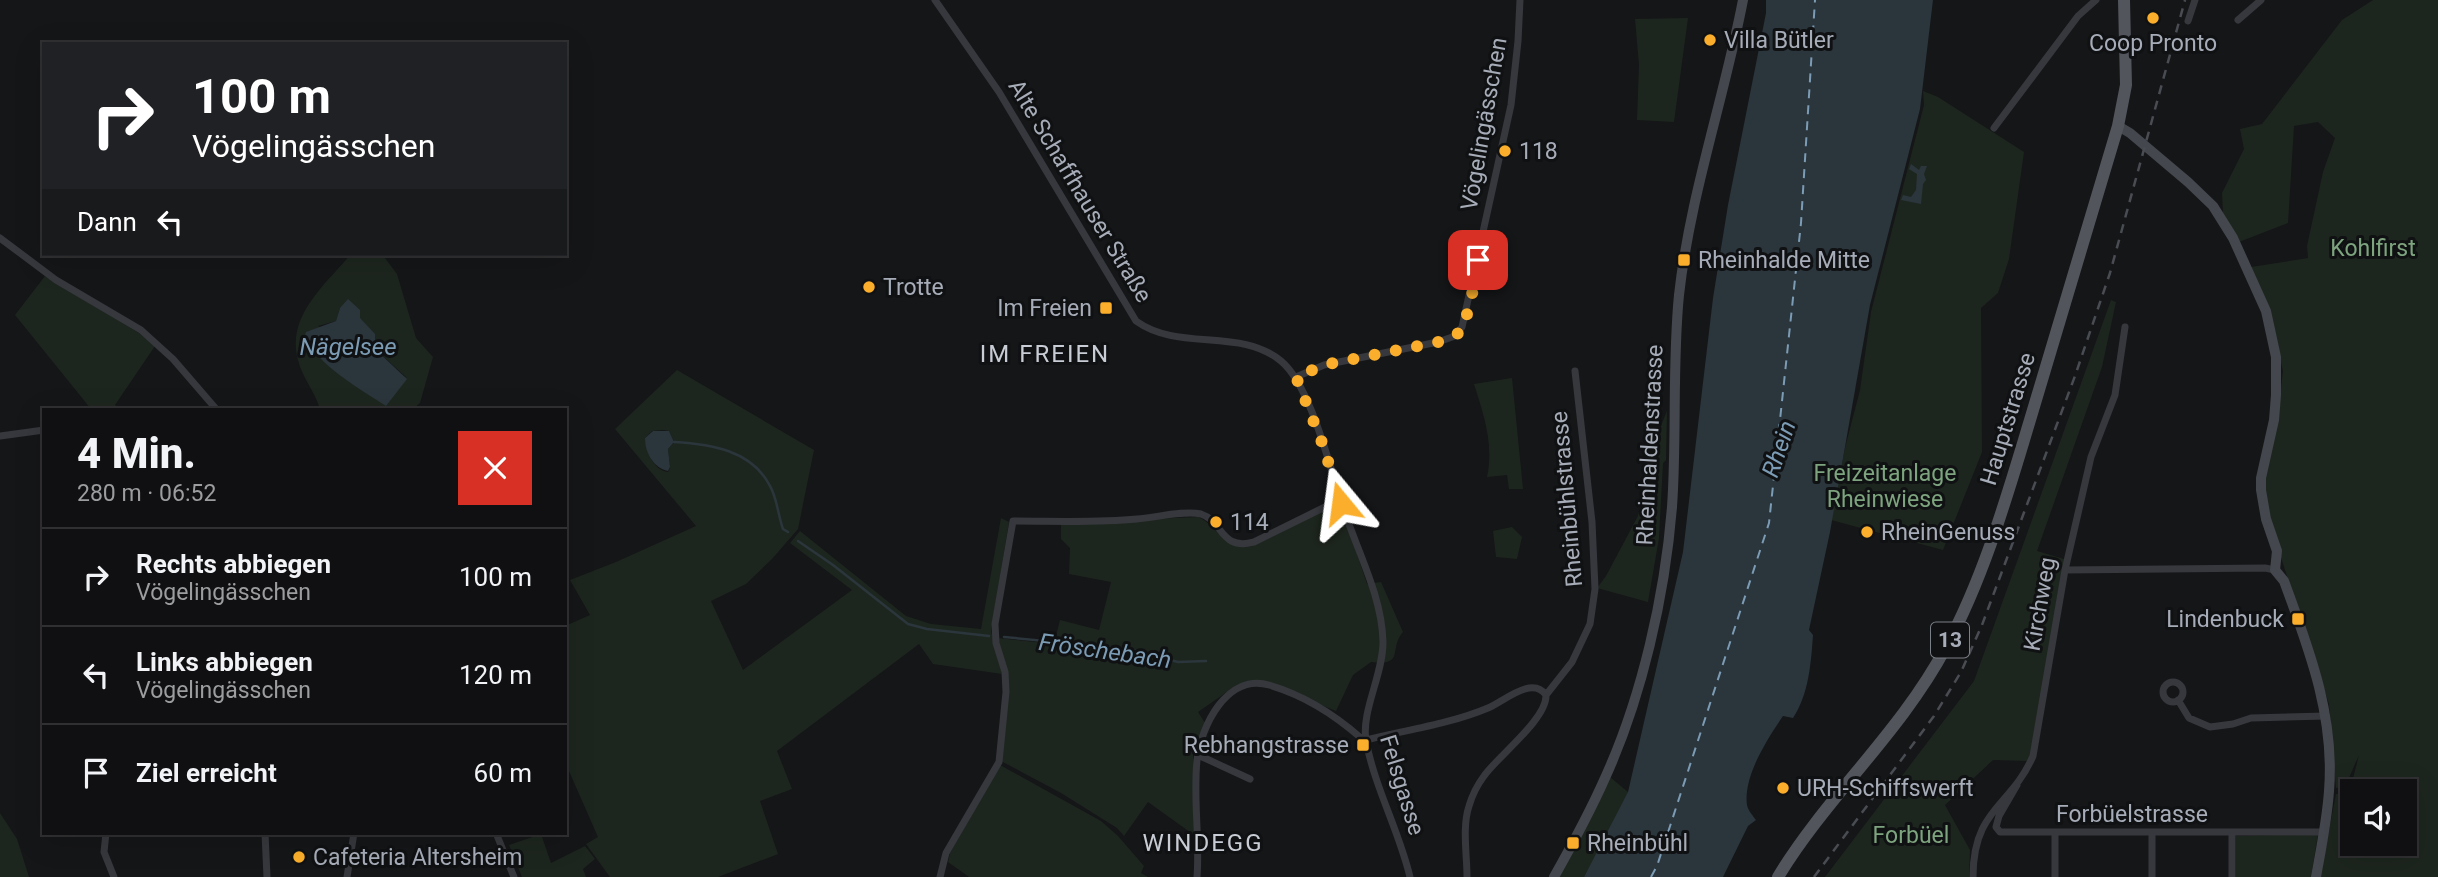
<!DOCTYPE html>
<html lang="de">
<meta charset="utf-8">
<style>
body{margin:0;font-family:Roboto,sans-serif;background:#1e1e20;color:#f1f3f6;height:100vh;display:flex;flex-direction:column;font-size:26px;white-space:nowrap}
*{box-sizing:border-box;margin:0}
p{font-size:23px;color:#9c9d9f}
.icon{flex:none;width:38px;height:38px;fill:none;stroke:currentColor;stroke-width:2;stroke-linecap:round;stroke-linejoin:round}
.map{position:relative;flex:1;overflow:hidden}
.panel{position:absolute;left:42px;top:408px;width:525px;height:427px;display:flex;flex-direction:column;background:#101012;border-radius:0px;box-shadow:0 7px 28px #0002,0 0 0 2px #303032}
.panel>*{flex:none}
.hud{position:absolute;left:42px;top:42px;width:525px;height:214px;border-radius:0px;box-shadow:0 7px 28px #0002,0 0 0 2px #303032;background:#202124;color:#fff;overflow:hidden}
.fabs{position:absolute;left:2340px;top:779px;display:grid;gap:14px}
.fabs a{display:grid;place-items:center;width:77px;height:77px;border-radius:0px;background:#101012;box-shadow:0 7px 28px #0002,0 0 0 2px #303032;font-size:35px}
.pin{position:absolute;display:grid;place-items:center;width:60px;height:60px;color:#fff;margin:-30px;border-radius:14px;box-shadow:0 4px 10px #0006}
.me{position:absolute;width:77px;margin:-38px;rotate:344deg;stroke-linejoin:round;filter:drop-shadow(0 0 5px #0008)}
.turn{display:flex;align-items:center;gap:24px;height:147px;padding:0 35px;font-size:32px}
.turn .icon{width:91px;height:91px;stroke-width:2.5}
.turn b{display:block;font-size:49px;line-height:60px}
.then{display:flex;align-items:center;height:66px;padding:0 35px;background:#0003;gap:14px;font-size:26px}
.round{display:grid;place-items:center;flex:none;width:74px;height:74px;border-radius:0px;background:#1e1e20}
.head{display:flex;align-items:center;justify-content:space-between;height:119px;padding:0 35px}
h1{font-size:42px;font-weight:800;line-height:52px}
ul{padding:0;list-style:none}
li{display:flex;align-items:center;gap:21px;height:98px;padding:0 35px;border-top:2px solid #303032}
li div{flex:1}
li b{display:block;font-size:26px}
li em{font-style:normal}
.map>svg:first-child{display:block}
.green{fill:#1d261e;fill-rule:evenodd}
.water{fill:#2b353c}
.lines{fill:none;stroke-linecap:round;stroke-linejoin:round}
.stream{stroke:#2b353c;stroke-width:2.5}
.ferry{stroke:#7c9cb5;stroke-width:2;stroke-dasharray:9 7;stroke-linecap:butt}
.street{stroke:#36383d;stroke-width:7}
.secondary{stroke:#44474d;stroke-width:10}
.primary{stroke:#52555c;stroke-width:12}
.rail{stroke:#494c52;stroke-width:2.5;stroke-dasharray:9 7;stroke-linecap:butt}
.route{stroke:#faae2b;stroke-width:12;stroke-dasharray:0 21.6}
.poi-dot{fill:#faae2b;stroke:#101113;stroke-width:2.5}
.labels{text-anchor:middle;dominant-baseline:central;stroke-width:6;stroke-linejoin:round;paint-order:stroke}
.shield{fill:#101113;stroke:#7a7e86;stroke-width:2}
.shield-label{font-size:21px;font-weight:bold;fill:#a7adb8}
.poi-label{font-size:23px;fill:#a7adb8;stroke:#101113;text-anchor:start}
.street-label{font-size:23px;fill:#a7adb8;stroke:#101113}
.park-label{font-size:23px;fill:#7da47e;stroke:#101113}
.water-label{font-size:24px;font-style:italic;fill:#7c9cb5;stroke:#101113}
.neighbourhood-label{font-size:24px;letter-spacing:2px;fill:#c8ccd4;stroke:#101113}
</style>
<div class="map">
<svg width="2438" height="877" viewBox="0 0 2438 877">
<rect width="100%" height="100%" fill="#151618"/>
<path class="green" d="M2373,0H2438V877H2320L2336,794H2343L2346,806L2359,755L2345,787L2336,788L2329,704L2267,515L2264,481L2276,431L2283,371L2269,309L2251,267L2308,258L2307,246L2323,172L2335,138L2318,122L2294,126L2288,223L2239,242L2223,213L2222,193L2244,149L2240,129L2262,124L2342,20ZM2352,791H2404V844H2352Z
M1688,18L1674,122L1637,120L1639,65L1635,19Z
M1923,91L1938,97L2024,152L2009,259L1998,293L1981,308L1982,452L1943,550L1831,520L1845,448L1860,390L1871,312L1924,105Z
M351,254H382L397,274L416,338L433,357L420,403L413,409H320C315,392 302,377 298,360C286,316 325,285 351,254ZM340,308L359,318L374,334L375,349L407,378L318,326L336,321Z
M45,276L139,333L155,346L115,405L119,409H91L15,315Z
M2111,300L2116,302L2102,367L2037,551L2064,559L2034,743L2028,761L1993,760L1945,805L1970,850L1969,877H1825L1974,681Z
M677,370L814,450L798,529L772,559L746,584L711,601L743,670L852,590L790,543L800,531L906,616L931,624L981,629L1001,518L1009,522L991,631L1002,674L933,664L919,644L777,751L792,789L760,801L778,854L718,877H610L586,844L598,837L565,762V626L590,615L570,580L616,562L696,526L615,429ZM663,430L669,431L674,442L668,449L670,468L668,472C653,470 646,451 645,438L652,431Z
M1512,378L1523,489H1509L1507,475L1487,477C1494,444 1484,416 1474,384Z
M1667,411L1666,460L1663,463L1659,538L1648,602L1597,588L1606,576L1638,516L1655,440Z
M1336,509L1344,515L1367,584L1381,582L1403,632C1388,649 1406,666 1371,662L1353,675L1336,711L1262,681L1234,687L1198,712L1205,723L1193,756L1194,835L1148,802L1124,836L1117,828L1061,793L1001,761L1008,674L998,638L1054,644L1060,620L1099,630L1111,582L1069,574L1070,548L1061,539V523L1198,517C1220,527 1223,552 1253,546L1325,510Z
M1512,527L1522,537L1517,559L1496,557L1493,531Z
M1000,765L1101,821L1118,836L1144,866L1141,873L1148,877H969L948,862L950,853Z
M1610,777L1628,792L1625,801L1584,877H1558Z
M0,813L17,839L29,877H0Z
M541,834L551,863L585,846L595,859L583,869L586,877H522L509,845Z
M2318,835L2311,877H2236V836Z"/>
<path class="water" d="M1766,0H1933L1920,109L1870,305L1830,532L1809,630L1813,635C1811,663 1809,694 1793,718L1783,716C1768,738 1743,776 1747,805C1748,810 1753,816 1756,820L1748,826L1723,877H1584L1628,792L1683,552L1713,298L1728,205L1766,13Z
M1911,164L1919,170L1921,166H1927L1924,174L1926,180L1923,184L1921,204L1901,200L1903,195L1911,197L1916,190L1917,174L1909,169Z
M348,299L360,310V318L375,334V349L407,379L386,406C360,389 317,365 305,336L306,332L336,321L340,308Z
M653,431H669L674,442L668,449L670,467L668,471C653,468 645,452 645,438Z"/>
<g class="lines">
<path class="stream" d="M674,442C710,444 752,450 770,486C777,498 778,515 783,529L788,532
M798,541L833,565L908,624L927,629L989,636
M1004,637L1129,649L1178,662L1206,661"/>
<path class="ferry" d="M1651,877L1657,866L1769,523L1801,223L1815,0"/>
<path class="street" d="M935,0L999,92L1136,321C1179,352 1240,327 1281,361C1310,385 1329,464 1341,501C1355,547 1382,594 1383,642C1383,675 1361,711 1366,741C1375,788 1399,831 1410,877
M2238,20L2261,0
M2188,21L2195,0
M1994,128L2078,16L2096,0
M0,238L56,280L141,330L173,359L217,410
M1296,377L1324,365L1438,342L1455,336L1462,327L1511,105L1518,41L1520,0
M0,436L44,430
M2065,570L2265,568L2275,570
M2163 692a10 10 0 1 1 20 0a10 10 0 1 1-20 0Z
M1546,695L1572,662L1590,624L1595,589L1592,522L1575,371
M2178,700L2189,718L2210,727L2233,724L2251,718L2326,716
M1198,755L1250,779
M2017,785L1999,816L1996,827L2000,832H2323
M2152,832V877
M2232,832V877
M106,833L104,852L114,877
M265,833L267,877
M496,833L514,877
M347,877L354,833
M940,877L946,853L999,762L1006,692L1005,672L996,643L995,624L1013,521C1054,521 1096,523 1137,519C1154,518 1184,510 1201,514C1223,521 1220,551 1254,542L1329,505L1341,503
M1197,877C1200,838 1193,799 1197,760C1201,726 1227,673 1269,685C1303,695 1335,715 1361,738L1366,740C1406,730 1450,724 1488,708C1503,702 1532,675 1546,695C1547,719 1498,756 1484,776C1478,784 1472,796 1469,806C1462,827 1467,855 1467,877
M1973,877C1973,808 2011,807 2033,756L2065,570L2091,457L2115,395L2125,327
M2055,877V833"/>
<path class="secondary" d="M2118,126L2130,133L2188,182L2213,206L2233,238L2266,311L2276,357V395L2274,420L2261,478V490L2266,519L2277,551L2275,570L2284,581C2309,649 2335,716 2329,791C2327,820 2321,849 2316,877
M1554,877C1572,845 1590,812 1605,778C1642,697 1665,595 1672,507C1677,436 1672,365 1679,295C1690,195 1724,99 1743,0"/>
<path class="primary" d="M1778,877C1827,796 1901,732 1946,647C1984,577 2007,496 2030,420C2059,322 2088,224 2118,126L2126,85L2124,0"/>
<path class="rail" d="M1814,877L1934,716L1961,672L1982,625L2075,376L2110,273L2185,0"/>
</g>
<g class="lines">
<path class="route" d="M1341,503L1323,445L1296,377L1324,365L1438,342C1443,340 1450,338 1455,336C1469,326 1475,277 1478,260"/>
</g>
<g class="poi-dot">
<circle cx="2153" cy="18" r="7"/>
<circle cx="1710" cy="40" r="7"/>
<circle cx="1505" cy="151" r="7"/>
<rect x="1677" y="253" width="14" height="14" rx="3.5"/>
<circle cx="869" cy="287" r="7"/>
<rect x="1099" y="301" width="14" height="14" rx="3.5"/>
<circle cx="1216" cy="522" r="7"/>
<circle cx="1867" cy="532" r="7"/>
<rect x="2291" y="612" width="14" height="14" rx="3.5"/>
<rect x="1356" y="738" width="14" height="14" rx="3.5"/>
<circle cx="1783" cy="788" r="7"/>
<rect x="1566" y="836" width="14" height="14" rx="3.5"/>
<circle cx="299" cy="857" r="7"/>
</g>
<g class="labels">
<rect class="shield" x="1931" y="622.5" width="38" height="35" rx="5"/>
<g class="shield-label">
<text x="1950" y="640">13</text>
</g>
<g class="poi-label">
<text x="1724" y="40">Villa Bütler</text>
<text x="2153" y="43" text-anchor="middle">Coop Pronto</text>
<text x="1519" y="151">118</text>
<text x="1698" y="260">Rheinhalde Mitte</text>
<text x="883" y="287">Trotte</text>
<text x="1092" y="308" text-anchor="end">Im Freien</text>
<text x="1230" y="522">114</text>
<text x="1881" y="532">RheinGenuss</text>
<text x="2284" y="619" text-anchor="end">Lindenbuck</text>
<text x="1349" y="745" text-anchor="end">Rebhangstrasse</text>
<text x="1797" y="788">URH-Schiffswerft</text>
<text x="1587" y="843">Rheinbühl</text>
<text x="313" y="857">Cafeteria Altersheim</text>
</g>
<g class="street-label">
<text transform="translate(1484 124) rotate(-80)">Vögelingässchen</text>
<text transform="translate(1080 191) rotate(59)">Alte Schaffhauser Straße</text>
<text transform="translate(2008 419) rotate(-73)">Hauptstrasse</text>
<text transform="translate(1650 445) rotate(-87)">Rheinhaldenstrasse</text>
<text transform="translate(1567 499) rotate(-95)">Rheinbühlstrasse</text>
<text transform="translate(2040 604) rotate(-80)">Kirchweg</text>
<text transform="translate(1402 785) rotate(73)">Felsgasse</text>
<text x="2132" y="814">Forbüelstrasse</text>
</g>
<g class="park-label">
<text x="2373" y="248">Kohlfirst</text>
<text x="1885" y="473">Freizeitanlage<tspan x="1885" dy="26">Rheinwiese</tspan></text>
<text x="1911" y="835">Forbüel</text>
</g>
<g class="water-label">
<text x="348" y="347">Nägelsee</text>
<text transform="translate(1779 449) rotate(-71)">Rhein</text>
<text transform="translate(1105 651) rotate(8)">Fröschebach</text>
</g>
<g class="neighbourhood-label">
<text x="1045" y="354">IM FREIEN</text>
<text x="1203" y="843">WINDEGG</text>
</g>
</g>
</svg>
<div class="fabs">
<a><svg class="icon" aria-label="sound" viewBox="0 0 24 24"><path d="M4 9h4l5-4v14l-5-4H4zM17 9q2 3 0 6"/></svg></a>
</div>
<div class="pin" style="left:1478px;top:260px;background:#d93025"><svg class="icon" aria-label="arrive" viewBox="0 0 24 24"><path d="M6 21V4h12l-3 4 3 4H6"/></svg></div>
<svg class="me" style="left:1341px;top:503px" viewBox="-20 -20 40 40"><path d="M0-17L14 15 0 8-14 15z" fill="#faae2b" stroke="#fff" stroke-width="4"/></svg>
<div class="hud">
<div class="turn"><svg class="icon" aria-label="right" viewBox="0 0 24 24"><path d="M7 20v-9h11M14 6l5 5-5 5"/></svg><div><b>100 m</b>Vögelingässchen</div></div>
<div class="then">Dann<svg class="icon" aria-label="left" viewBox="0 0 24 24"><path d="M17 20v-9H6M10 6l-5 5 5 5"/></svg></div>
</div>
<section class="panel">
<div class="head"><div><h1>4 Min.</h1><p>280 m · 06:52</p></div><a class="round" style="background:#d93025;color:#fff"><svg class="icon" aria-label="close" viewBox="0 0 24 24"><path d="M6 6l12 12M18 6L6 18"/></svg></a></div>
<ul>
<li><svg class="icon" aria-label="right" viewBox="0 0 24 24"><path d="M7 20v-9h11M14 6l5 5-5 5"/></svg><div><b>Rechts abbiegen</b><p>Vögelingässchen</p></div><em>100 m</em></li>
<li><svg class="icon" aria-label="left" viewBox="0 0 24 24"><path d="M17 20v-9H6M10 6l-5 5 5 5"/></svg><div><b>Links abbiegen</b><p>Vögelingässchen</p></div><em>120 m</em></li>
<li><svg class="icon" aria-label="arrive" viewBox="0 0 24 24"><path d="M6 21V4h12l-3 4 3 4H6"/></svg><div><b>Ziel erreicht</b></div><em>60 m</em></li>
</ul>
</section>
</div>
